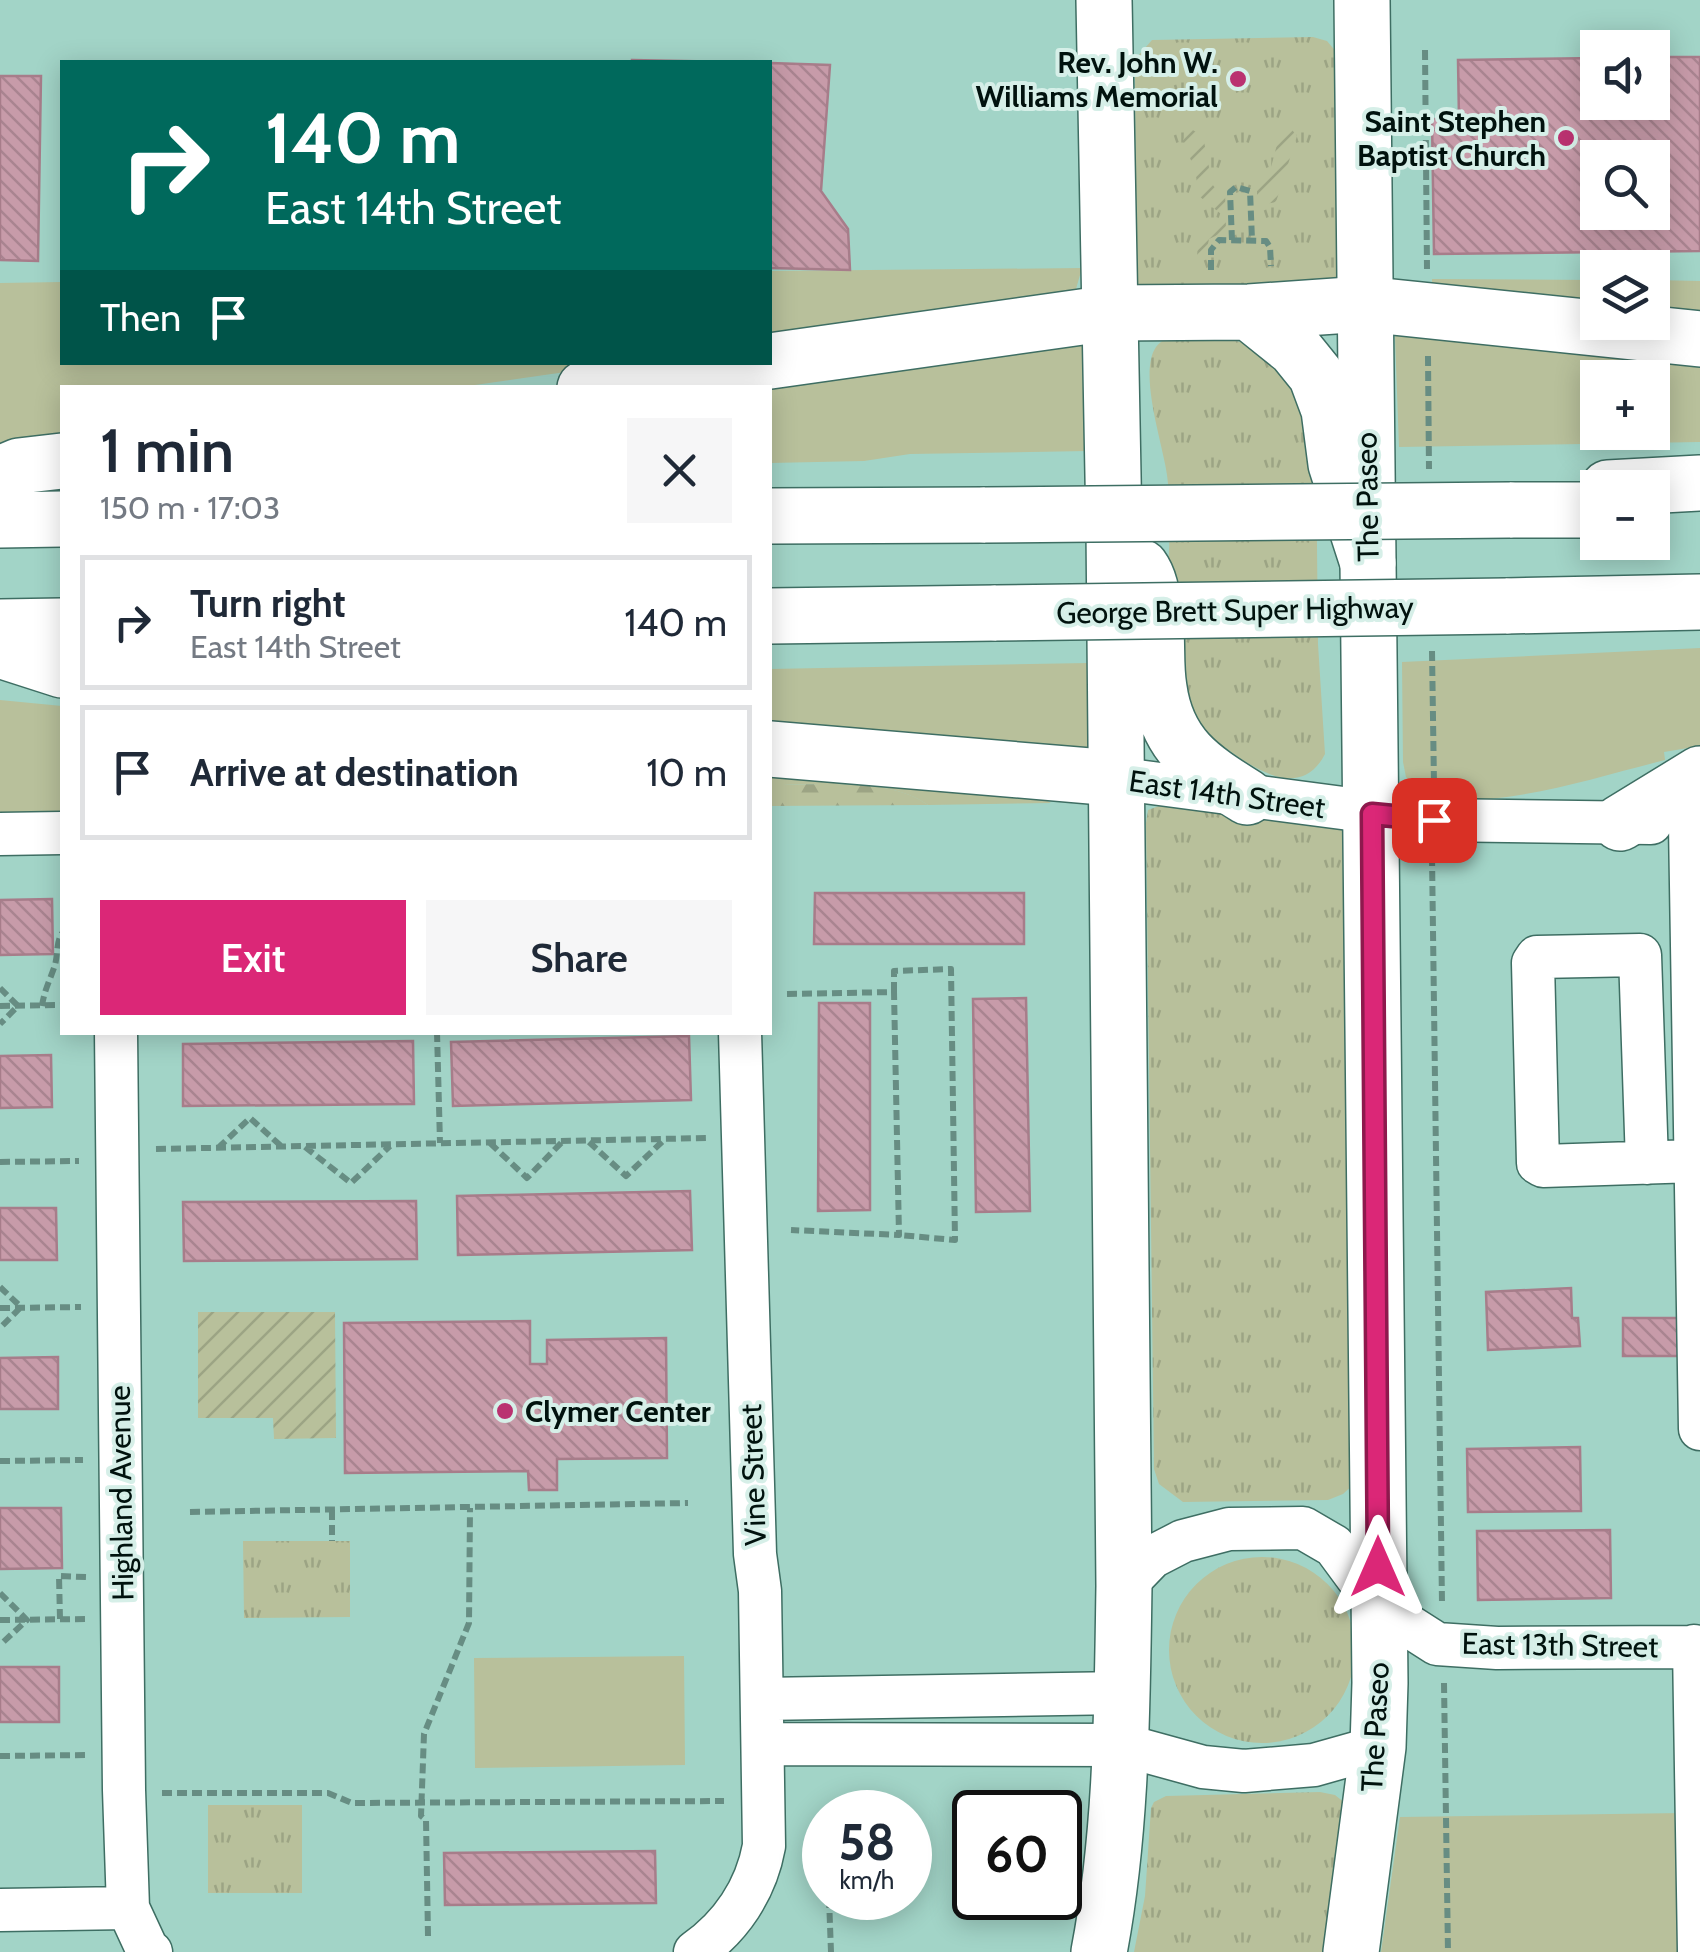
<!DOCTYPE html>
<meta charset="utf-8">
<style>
body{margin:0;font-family:Cabin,sans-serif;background:#f6f6f7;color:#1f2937;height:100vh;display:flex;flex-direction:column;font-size:38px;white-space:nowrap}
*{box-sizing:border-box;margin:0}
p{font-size:32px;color:#747a83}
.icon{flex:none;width:55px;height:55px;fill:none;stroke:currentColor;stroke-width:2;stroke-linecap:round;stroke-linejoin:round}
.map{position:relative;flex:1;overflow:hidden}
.sheet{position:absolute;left:60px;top:385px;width:712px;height:650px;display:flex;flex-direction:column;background:#fff;border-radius:0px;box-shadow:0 5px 25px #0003}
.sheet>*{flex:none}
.guide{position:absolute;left:60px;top:60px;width:712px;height:305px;border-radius:0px;box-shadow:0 5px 25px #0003;background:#00695c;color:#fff;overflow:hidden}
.tools{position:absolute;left:1580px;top:30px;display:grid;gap:20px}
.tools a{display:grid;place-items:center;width:90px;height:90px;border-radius:0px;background:#fff;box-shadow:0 5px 25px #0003;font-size:50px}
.speed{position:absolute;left:802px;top:1790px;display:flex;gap:20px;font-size:50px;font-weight:700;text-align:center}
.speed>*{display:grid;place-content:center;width:130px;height:130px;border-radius:50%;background:#fff;box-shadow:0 5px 25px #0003;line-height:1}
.speed small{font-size:25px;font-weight:400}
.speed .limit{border:5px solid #111;border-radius:15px;background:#fff;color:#111}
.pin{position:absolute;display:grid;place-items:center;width:85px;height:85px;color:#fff;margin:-42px;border-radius:20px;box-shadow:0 5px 15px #0006}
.me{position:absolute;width:110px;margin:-55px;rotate:0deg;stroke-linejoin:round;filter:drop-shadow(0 0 8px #0008)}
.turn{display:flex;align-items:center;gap:35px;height:210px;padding:0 40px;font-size:45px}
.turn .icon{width:130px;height:130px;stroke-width:2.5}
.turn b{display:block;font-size:70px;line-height:85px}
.then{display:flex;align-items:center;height:95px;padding:0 40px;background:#0003;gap:20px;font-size:38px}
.round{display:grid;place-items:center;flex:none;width:105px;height:105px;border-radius:0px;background:#f6f6f7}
.headline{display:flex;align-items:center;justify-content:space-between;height:170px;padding:0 40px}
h1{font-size:60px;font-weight:600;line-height:75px}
.button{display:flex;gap:20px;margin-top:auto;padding:20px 40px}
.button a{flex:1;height:115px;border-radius:0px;background:#db2777;color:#fff;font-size:40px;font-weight:600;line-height:115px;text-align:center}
.button a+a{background:#f6f6f7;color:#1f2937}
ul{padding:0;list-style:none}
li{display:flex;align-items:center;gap:30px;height:135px;margin:0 20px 15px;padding:0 20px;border:5px solid #e0e1e3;border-radius:0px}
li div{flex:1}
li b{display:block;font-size:38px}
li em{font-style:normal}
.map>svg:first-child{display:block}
.grass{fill:#b8c09b;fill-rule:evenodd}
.forest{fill:url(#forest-firs)}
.park{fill:url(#park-tufts)}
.garden{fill:url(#garden-furrows)}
.building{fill:url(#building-back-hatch);stroke:#a77d8a;stroke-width:2.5;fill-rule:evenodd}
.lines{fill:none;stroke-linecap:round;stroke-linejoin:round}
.minor-casing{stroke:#3e6e63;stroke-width:45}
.major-casing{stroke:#3e6e63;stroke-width:58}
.highway-casing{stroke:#3e6e63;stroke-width:58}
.path{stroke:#678d83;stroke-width:6;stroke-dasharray:10 5;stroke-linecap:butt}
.minor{stroke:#fff;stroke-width:42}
.major{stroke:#fff;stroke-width:55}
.highway{stroke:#fff;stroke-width:55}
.highway-bridge-casing{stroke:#3e6e63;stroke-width:58;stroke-linecap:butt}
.highway-bridge{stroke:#fff;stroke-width:55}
.route-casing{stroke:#8e194d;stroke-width:25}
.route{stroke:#db2777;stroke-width:18}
.poi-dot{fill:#ba3270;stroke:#d6efe8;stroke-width:4}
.labels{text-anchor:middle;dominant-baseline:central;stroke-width:8;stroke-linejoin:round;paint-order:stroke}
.poi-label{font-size:30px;font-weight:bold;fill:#01120e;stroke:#d6efe8;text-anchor:end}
.street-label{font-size:30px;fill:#01120e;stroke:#d6efe8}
</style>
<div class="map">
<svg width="1700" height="1952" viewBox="0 0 1700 1952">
<defs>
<pattern id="forest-firs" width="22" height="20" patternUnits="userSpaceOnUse" patternTransform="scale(2.5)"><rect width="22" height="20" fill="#b8c09b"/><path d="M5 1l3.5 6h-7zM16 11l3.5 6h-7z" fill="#9ca484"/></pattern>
<pattern id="park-tufts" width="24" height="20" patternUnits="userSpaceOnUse" patternTransform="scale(2.5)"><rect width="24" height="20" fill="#b8c09b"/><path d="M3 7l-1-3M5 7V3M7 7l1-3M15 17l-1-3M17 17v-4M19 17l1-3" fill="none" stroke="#9ca484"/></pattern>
<pattern id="garden-furrows" width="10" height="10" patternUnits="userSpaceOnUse" patternTransform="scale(2.5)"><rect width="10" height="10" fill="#b8c09b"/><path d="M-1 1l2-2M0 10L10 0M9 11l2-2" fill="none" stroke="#9ca484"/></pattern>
<pattern id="building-back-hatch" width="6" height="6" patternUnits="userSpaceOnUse" patternTransform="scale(2.5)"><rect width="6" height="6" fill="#c79ba9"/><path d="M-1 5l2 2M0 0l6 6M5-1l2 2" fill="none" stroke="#a98490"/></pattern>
</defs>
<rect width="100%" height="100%" fill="#a2d4c7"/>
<path class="grass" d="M1082,268L1076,289L1053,301L770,342V271Z
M1432,279L1597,280V312L1432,291Z
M1652,280L1700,281V321L1653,317Z
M62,282V362L628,363L454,388H62V444L0,452V283Z
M1399,329L1700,362V442L1399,447L1395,337ZM1598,378H1652V432H1598Z
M1086,341L1088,451L910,454L864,461L770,463V388Z
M1700,648V746L1664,752L1665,760C1585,780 1509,807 1426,799L1406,777L1403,762L1402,662Z
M1088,663L1089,755L770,735V669Z
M0,700L62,706V781L37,816H0Z
M770,768L1035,794L1051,803L928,805C890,777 815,785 770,785Z
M684,1656L685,1765L475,1768L474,1658Z
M1683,1813L1686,1952H1381L1400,1817Z"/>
<path class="forest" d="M62,781V815L37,816L59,783Z
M770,785C815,785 891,777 928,805L770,806Z"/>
<path class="park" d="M1313,37L1327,41L1338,54L1340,286L1139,290L1136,275L1135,69L1138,56L1152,40Z
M1198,334L1247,343L1290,376L1316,447L1318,644L1325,754C1299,805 1246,763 1216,741C1204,731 1184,718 1179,703C1154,629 1177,550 1167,475C1163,444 1138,373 1156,347C1166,334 1184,335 1198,334Z
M1159,806L1339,828L1349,838L1355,1483L1343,1494L1328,1500L1183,1502L1159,1484L1154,1469L1146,823L1148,810Z
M243,1541H350V1617L244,1618Z
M1169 1650a93 93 0 1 1 186 0a93 93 0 1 1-186 0Z
M1320,1792L1335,1795L1345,1803L1326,1952H1134L1145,1896L1151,1808L1154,1802L1166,1796Z
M208,1805H302V1893H208Z"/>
<path class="garden" d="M1288,125L1297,136L1276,202L1257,206V189C1275,176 1273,145 1284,126Z
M1191,129L1203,136L1212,184L1216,189H1225L1226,231L1209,239L1205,258L1197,256L1199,233L1220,220L1221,214L1199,196L1195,170L1183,141L1186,131Z
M198,1312H335L336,1438L274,1439L273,1418H198Z"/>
<path class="building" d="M1652,57H1700V251L1434,254L1432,119H1459L1458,60L1598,58V102H1652ZM1598,158H1652V212H1598Z
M632,60L735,62H632Z
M770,63L830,65L821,191L848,229L850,270L770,268Z
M0,76H41L38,261L0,260Z
M815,893H1024V944H814Z
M52,899L53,954L0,955V900Z
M1026,998L1030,1211L976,1212L973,999Z
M819,1003H870V1210L818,1211Z
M689,1036L691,1100L453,1106L451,1042Z
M413,1041L414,1104L183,1106V1044Z
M51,1055L52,1107L0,1108V1056Z
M690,1191L692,1250L458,1255L457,1196Z
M416,1201L417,1259L184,1261L183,1202Z
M0,1208H56L57,1260H0Z
M1571,1288L1572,1318H1578L1580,1346L1488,1350L1486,1292Z
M1623,1318H1684L1683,1356H1623Z
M530,1321V1364H547V1340L666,1338L667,1458L557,1459V1490H529L528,1471L345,1473L344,1323Z
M58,1357V1409H0V1358Z
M1580,1447L1581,1511L1468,1512L1467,1449Z
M0,1508H61L62,1568L0,1569Z
M1610,1530L1611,1598L1478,1600L1477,1531Z
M0,1667H59V1722H0Z
M655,1851L656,1903L445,1905L444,1853Z"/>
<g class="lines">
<g class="minor-casing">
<path id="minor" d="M1114,778L1434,820L1651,823
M1690,824L1700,1429
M0,834L62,833
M116,1032L124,1790L128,1908L147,1949L151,1952
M1647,1163L1640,955L1537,957L1533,963L1538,1163L1543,1166L1695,1161
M1124,1586L1152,1557L1183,1541L1229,1529L1303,1528L1334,1546L1379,1607L1437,1644L1497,1648L1700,1647
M1694,1646L1699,1952
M762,1699L1123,1693
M763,1744L1123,1745L1203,1767L1244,1771L1314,1765L1378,1747
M0,1910L128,1908
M695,1952C731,1927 756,1890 764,1846L760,1591L755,1554L740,1032"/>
</g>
<g class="major-casing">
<path id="major" d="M1141,567C1152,582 1152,600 1155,619C1158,642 1155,665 1159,688C1167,747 1201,768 1247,797
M1099,1952C1122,1831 1122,1709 1124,1586L1114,528L1104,0
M1351,1952L1378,1747L1380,1683L1362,0"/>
</g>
<g class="highway-casing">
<path id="highway" d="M1249,312L1295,349L1316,375L1329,410L1336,464L1368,563
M770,361L1110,313L1249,312L1364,304L1700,339
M585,388L760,362
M0,474L19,466L62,461
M1608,488L1700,483
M1510,510H1598
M770,516L985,515
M0,520L62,519
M1506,606L1700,602
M770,616L996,613
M0,627L62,626
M0,650L62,670
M770,749L1114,778
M1620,823L1700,774"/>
</g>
<path class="path" d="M1425,50L1427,269
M1232,240L1230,192L1236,187L1250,191L1252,240
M1211,270V250L1219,240L1266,241L1270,247L1271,266
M1428,356L1429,469
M1432,651L1434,784
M1432,856L1442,1603
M0,988L18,1006L0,1024
M894,992V971L951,969L955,1240L899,1235
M787,994L894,992L899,1235L791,1230
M0,1006L62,1005
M42,1006C44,991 50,980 55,965C58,954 56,943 62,933
M437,1032L440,1143
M589,1142L626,1176L664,1140
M490,1143L527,1178L562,1142
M305,1147L351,1183L390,1146
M218,1148L250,1118L281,1146
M156,1149L708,1138
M0,1162L79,1161
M0,1287L21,1307L0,1328
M0,1308L81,1307
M0,1461L83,1460
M332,1510V1541
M190,1512L688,1503
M0,1593L27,1620L0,1645
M60,1619L59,1576L86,1577
M0,1620L87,1619
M1444,1683L1448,1952
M0,1756L88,1755
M162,1793H328L352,1803L724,1801
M829,1898L831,1952
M428,1936L426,1820L421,1816L424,1734L469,1623L470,1508"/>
<use href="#minor" class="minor"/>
<use href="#major" class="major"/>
<use href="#highway" class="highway"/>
<g class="highway-bridge-casing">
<path id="highway-bridge" d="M985,515L1510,510
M996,613L1506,606"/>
</g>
<use href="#highway-bridge" class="highway-bridge"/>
</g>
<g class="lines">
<g class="route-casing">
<path id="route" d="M1378,1567L1372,814L1434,820"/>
</g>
<use href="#route" class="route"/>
</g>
<g class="poi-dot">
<circle cx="1238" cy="79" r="10"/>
<circle cx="1566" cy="138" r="10"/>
<circle cx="505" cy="1411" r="10"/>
</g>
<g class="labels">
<g class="poi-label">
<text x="1218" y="62">Rev. John W.<tspan x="1218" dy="34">Williams Memorial</tspan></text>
<text x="1546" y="121">Saint Stephen<tspan x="1546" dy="34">Baptist Church</tspan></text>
<text x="525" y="1411" text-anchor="start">Clymer Center</text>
</g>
<g class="street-label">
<text transform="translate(1367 497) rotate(-91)">The Paseo</text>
<text transform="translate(1235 610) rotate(-1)">George Brett Super Highway</text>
<text transform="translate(1227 794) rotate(8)">East 14th Street</text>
<text transform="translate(753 1475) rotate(-92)">Vine Street</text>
<text transform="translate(121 1493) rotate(-91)">Highland Avenue</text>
<text transform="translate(1560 1645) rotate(1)">East 13th Street</text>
<text transform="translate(1375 1727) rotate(-87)">The Paseo</text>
</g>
</g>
</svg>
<div class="tools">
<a><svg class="icon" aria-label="sound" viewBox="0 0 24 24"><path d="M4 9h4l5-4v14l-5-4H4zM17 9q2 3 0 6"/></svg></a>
<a><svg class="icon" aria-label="search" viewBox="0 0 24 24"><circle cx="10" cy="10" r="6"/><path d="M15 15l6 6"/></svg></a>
<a><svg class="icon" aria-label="layers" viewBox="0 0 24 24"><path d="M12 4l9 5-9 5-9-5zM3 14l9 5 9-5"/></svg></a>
<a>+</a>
<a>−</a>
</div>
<div class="speed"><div>58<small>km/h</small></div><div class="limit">60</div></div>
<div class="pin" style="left:1434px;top:820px;background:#d93025"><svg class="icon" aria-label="arrive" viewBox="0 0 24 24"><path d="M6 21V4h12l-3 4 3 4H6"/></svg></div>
<svg class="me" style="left:1378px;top:1567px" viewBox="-20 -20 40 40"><path d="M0-17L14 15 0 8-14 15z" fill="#db2777" stroke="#fff" stroke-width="4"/></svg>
<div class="guide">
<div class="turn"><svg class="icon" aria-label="right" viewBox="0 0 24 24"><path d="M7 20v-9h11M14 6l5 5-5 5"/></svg><div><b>140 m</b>East 14th Street</div></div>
<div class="then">Then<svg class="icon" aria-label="arrive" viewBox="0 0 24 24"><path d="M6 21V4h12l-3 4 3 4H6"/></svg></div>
</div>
<section class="sheet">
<div class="headline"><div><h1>1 min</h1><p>150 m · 17:03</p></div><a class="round"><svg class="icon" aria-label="close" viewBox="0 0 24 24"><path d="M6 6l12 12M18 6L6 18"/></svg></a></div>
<ul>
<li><svg class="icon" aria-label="right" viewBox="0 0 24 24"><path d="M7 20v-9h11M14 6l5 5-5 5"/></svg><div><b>Turn right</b><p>East 14th Street</p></div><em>140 m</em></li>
<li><svg class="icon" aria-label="arrive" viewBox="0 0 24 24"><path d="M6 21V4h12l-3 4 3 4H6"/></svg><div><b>Arrive at destination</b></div><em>10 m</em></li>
</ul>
<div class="button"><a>Exit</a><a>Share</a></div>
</section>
</div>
